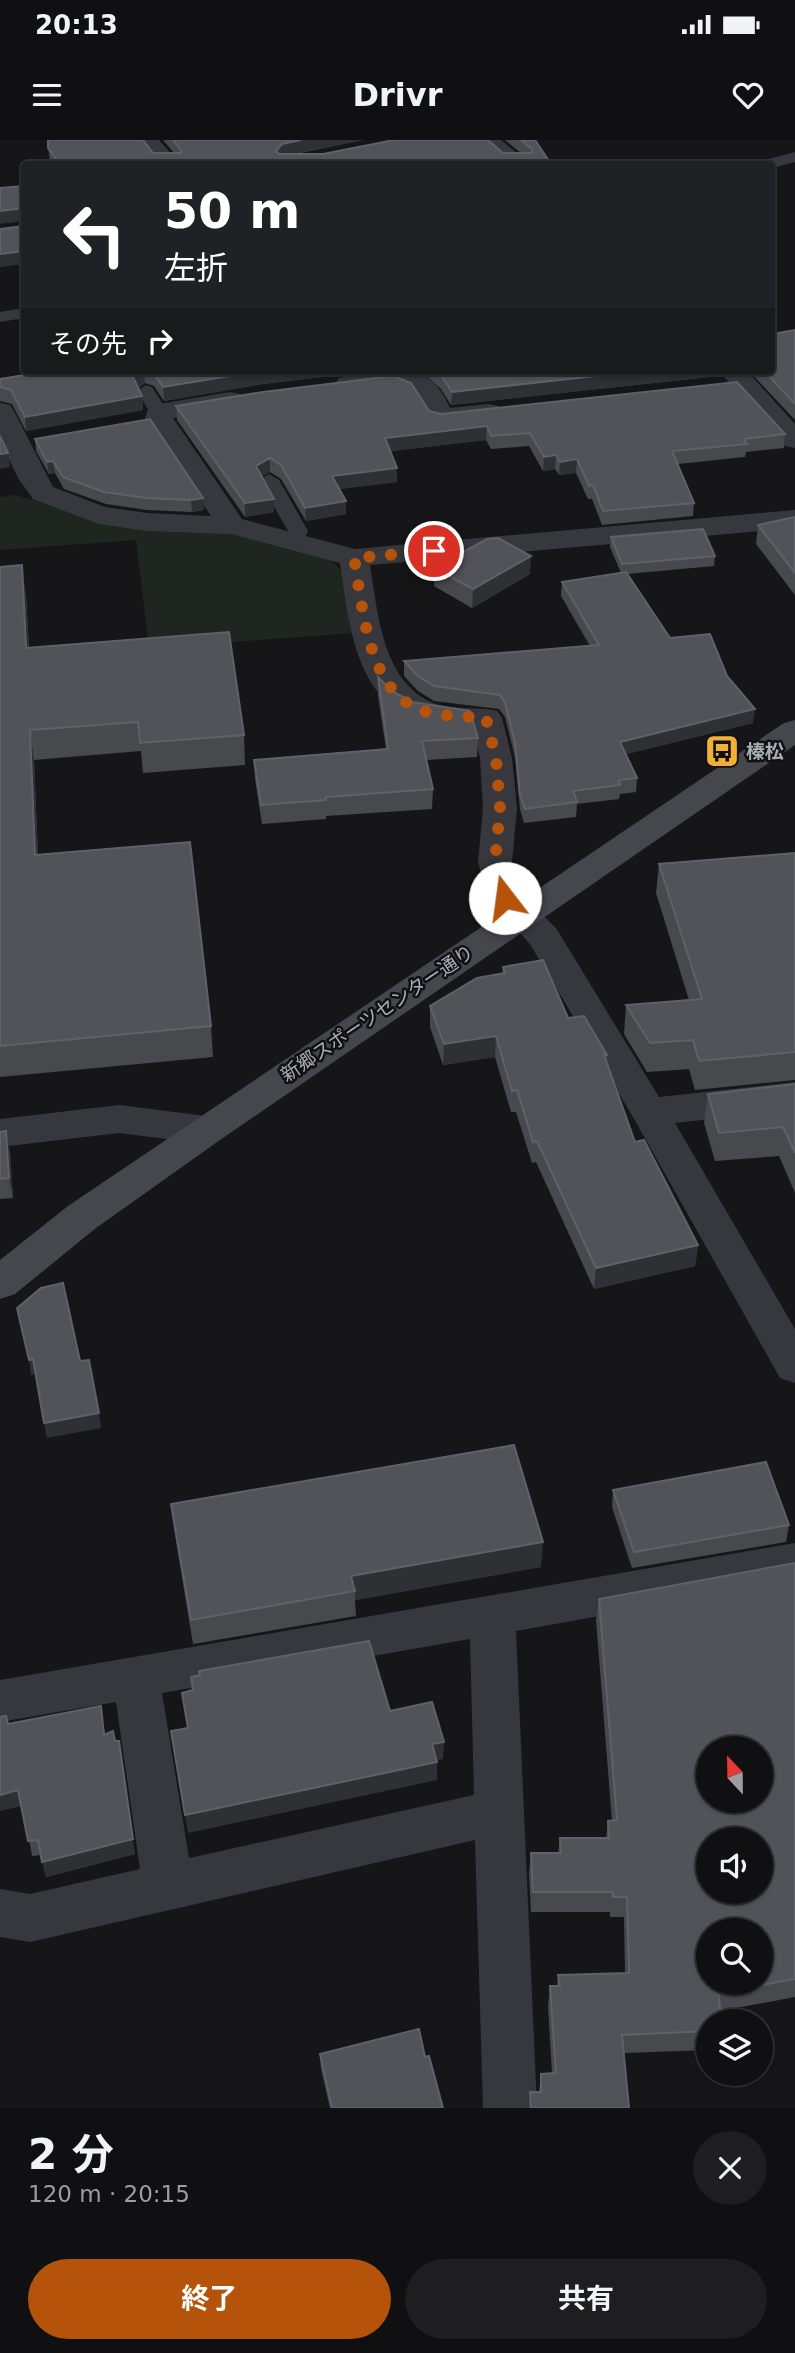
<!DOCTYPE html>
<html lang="ja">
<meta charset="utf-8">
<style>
body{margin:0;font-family:"DejaVu Sans","Noto Sans JP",sans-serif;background:#1e1e20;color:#f1f3f6;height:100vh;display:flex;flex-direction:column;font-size:26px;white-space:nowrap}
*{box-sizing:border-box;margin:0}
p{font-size:23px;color:#9c9d9f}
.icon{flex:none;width:38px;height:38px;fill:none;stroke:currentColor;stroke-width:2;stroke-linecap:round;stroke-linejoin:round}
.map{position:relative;height:1968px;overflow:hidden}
.panel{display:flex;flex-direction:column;background:#101012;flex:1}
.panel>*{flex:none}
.banner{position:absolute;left:21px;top:21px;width:754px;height:214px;border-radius:7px;box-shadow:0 2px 5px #0004,0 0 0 2px #303032;background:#202124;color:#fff;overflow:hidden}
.needle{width:46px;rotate:338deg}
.controls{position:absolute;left:696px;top:1596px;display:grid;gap:14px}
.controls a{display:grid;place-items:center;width:77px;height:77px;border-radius:50%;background:#101012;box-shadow:0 2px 5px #0004,0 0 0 2px #303032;font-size:35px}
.pin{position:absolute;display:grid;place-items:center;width:60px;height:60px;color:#fff;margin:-30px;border:4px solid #fff;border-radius:50%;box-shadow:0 2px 7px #0007}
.me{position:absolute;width:77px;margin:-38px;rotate:345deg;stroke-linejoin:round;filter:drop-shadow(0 0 5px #0008)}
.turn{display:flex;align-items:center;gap:24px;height:147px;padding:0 28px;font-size:32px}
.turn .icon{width:91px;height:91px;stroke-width:2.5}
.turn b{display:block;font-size:49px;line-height:60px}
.then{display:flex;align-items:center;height:66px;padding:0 28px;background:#0003;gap:14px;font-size:26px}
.round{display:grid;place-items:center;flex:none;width:74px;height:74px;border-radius:37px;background:#1e1e20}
.head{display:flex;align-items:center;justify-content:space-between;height:119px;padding:0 28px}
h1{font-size:42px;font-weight:700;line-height:52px}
.button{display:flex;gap:14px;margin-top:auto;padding:14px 28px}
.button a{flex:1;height:80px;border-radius:42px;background:#b45309;color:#fff;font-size:28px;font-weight:700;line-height:80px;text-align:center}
.button a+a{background:#1e1e20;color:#f1f3f6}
.status{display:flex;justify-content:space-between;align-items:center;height:49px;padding:0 35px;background:#101012;direction:ltr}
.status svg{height:19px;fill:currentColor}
header{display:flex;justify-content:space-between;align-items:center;height:91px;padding:0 28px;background:#101012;font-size:32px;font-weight:700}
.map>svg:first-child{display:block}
.green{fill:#1e261f}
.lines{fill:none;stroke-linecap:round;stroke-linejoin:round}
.lane{fill:#37383d;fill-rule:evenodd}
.street{fill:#37383d;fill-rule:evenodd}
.secondary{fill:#45474d;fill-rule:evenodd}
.wall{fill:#47494d}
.shaded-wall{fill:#2f3033}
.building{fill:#525359;stroke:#5f6168;stroke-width:2;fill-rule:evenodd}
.route{stroke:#b45309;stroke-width:12;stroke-dasharray:0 21.6}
.labels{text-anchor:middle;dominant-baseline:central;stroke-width:5;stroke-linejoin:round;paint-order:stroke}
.poi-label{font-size:19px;font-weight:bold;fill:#a8adb8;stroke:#111113;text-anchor:start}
.street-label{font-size:19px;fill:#a8adb8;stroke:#111113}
</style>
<div class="status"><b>20:13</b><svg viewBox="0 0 49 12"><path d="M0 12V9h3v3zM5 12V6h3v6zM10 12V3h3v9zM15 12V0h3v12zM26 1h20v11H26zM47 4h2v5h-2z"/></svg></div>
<header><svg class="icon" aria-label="menu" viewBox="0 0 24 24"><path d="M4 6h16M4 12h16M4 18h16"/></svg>Drivr<svg class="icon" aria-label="heart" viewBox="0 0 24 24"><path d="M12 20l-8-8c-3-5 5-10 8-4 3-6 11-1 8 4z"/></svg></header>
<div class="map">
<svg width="795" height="1968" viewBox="0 0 795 1968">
<rect width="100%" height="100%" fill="#161618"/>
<path class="green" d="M15,355L54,365L223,391L330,419L341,430L355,493L149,508L136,400L0,410V357Z"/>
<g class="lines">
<path class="lane" d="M795,12V22L772,28V24H759L761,21Z
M24,168V178L0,182V172Z
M146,245L152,247L168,272L166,276H152L137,251Z
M269,334L279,340L308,391L301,406H287L284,402L288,391L259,340Z"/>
<path class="street" d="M136,0H159L180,24H156Z
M476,0H501L530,24H504Z
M382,231C419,231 434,232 450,268L488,264L498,266L502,272L498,278C478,283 451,288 431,283C425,274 423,260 416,253C400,236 360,255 339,250L335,244L339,238Z
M719,231H747L795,284V308L785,306Z
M230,252L240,254L244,260L240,266L173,278L242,379L355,409L795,370V388L370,425C378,473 382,541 433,563C452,571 477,566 497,571L502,578L512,618L517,668L512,722L521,754L556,788L659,957L795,942V970L675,983L795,1189V1243L780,1238L633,977L530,804L488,758L478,722L483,668L480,618L472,587C452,586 432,584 413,578C354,556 348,476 340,423L231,394L147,391L99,384L33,359L18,338L0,300V263L10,265L14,271L53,347L105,367L147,373L211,376L145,278L149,266L159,264Z
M119,965L206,976L220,980L225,990L220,1000L206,1004L119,993L0,1007V979Z
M795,1403V1441L516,1491L537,1968H483L475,1700L30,1802L0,1797V1749L30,1754L140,1729L116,1562L0,1582V1540ZM470,1499L474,1655L189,1718L162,1553Z"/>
<path class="secondary" d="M795,580V605L220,1000L96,1088L15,1154L0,1159V1120L68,1066L784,583Z"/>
</g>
<path class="wall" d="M163,0H363L295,14L521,13L505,0H535L551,24L51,23L50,21L48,8L174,13Z
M795,190V280L749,231H772Z
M49,231H371L263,244L164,261L154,246L145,243L138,248L142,256L143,270L26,291L12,264L0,261V239Z
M410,231H720L719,236L451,265L441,249L429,238Z
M176,266L429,271L441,274L785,294L784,308L746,312L745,317L678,324L694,363L693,376L602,385L592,359H588L576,333L559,335L555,329L543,331L529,306L491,309L486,300L390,311L397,342L339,349L346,374L306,381L281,339L270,332L262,336L274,372L245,377L177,280Z
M150,279L204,370L192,372L147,370L106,364L64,349L55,333L49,334L36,311L35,299Z
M795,377V455L756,404L758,385Z
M611,397L715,416L714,426L627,434L670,498L727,536L753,583L626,614L637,638L636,652L620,654L619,659L577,664L576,677L524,683L520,669L515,617L505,577L499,569L434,561L418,551L404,536V521L590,506L561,456L562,442L621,433L610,407Z
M0,427L26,454L29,508L244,595L245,625L143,633L141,611L34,620L38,715L211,886L213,917L0,937Z
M434,428L530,434L472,468L434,446Z
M378,537L392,551L478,598L477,617L426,620L433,649L432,669L326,676V679L262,684L255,639L254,620L386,609L378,556Z
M795,713V940L695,950L689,929L647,932L624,894L626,865L689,860L656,753L659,724Z
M503,827L568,878L607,915V922L635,1002L698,1105L695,1126L594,1149L536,1022L532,1023L516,972H511L495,917L443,925L430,887V866L502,834Z
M795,944V1053L779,1016L715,1021L704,983L708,954Z
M0,992L10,1011L13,1058L0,1059Z
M613,1350L789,1385L786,1402L632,1428L612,1367Z
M171,1364L541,1427L355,1460L356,1476L193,1504L174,1389Z
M795,1423V1857L720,1871L709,1881V1910L624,1913L629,1968H529L530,1952H539L541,1934H552L548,1865L550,1846H557L558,1835L625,1833L624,1777H610V1772H531L529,1733L531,1713H558L560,1698H606L608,1681H612L596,1480L599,1459Z
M103,1582L105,1594L135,1714L46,1737L41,1715L32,1716L8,1584Z
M320,1914L425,1917L443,1968H330L321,1929Z"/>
<path class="shaded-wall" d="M301,0H363L282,16L276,11L282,4Z
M24,68V81L0,84V71Z
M24,111V124L0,127V114Z
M141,231H144L145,243L134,250L133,237Z
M261,231H371L263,244L164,261L163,247Z
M641,231H720L719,236L451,265L452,252Z
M142,256L143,270L26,291L25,277Z
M487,286L486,300L385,312V298Z
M8,313L10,327L0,329V314Z
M556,315L555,329L543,331L544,317Z
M270,318V332L256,339V326Z
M577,319L576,333L559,335L560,322Z
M53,321L55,333L49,334L47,322Z
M397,328V342L332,350V336Z
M203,358L204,370L192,372L191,360Z
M274,359V372L245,377V363Z
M346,361V374L306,381L305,368Z
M531,416L530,434L472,468L473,449Z
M22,425L26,454L30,537L26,508Z
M755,569L753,583L619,616L620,602Z
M30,590L34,620L39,745L35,715Z
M496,896L495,917L443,925L444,904Z
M6,991L10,1011L13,1058L9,1038Z
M698,1105L695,1126L594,1149L596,1128Z
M33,1219L36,1234L31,1235L29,1220Z
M99,1273L101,1288L47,1298L44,1283Z
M543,1402L541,1427L355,1460V1451L351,1436Z
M444,1602L443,1619L432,1622V1604Z
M121,1616L135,1714L46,1737L42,1722Z
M437,1622V1640L188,1693L185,1675Z
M18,1650L22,1666L0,1671V1655Z"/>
<path class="building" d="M48,0H143L153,13H181V10L173,0H301L282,4L276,11L279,14H323L394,0H488L503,13H532V9L521,0H535L551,24H49L58,22L48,8Z
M24,46V111L0,114V89L24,86V68L0,71V48Z
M795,190V264L764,231H772V194Z
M49,231H141L133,237L142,256L25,277L11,250L0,247V239Z
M150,231H261L163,247L153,232Z
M436,231H641L452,252L441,235Z
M393,236L411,243L429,271L441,274L737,242L785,294L744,299L747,304L672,311L694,363L603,371L593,345L589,346L577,319L560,322L556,315L544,317L530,293L491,296L487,286L385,298L397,328L332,336L346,361L305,368L281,325L270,318L256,326L274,359L245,363L176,266L263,252Z
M150,279L203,358L191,360L146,358L104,352L63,337L53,321L47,322L35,299Z
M0,296L8,313L0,314Z
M795,377V433L758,385Z
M703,389L715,416L622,424L611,397Z
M498,398L531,416L473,449L434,428L487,399Z
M22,425L26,508L229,492L244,595L140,603L138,582L30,590L35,715L190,702L211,886L0,906V427Z
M626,432L670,498L710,494L727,536L755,569L620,602L637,638L619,640L620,645L573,651L577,662L525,669L520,655L515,603L505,563L500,555L434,546L418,536L404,521L599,505L562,442Z
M378,537L392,551L412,562L470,571L478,598L422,601L433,649L326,657V660L261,665L254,620L388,609Z
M795,713V912L699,921L693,900L650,903L626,865L702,859L659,724Z
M543,820L568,878L584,876L607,915H604L635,1002L644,1000L698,1105L596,1128L537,1001L533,1002L517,950L512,951L496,896L444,904L430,866L477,838L505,833L503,827Z
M795,944V1013L783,987L719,993L708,954Z
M6,991L9,1038L0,1039V992Z
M63,1143L80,1221L89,1220L99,1273L44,1283L33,1219L29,1220L17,1168L41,1148Z
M514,1305L543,1402L351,1436L355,1451L191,1480L171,1364Z
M766,1322L789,1385L634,1412L613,1350Z
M795,1423V1839L718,1853L722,1881H709V1891L622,1895L629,1968H531L530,1952H541V1934L556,1933L550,1846H560L558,1835L629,1833L627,1757H613V1752H533L531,1713H561L560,1698H609L608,1681L617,1680L599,1459ZM709,1608H761V1661H709ZM709,1699H761V1752H709ZM709,1790H761V1843H709Z
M369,1501L390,1571L432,1562L444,1602L432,1604L437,1622L185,1675L171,1591L188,1588L182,1553L193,1550L191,1537L200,1535L199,1531Z
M101,1566L104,1595L113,1591L115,1601H119L133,1699L42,1722L38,1700L28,1701L18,1650L0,1655V1577L6,1576L8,1584Z
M419,1889L425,1917L429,1916L443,1968H332L320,1914Z"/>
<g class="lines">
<path class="route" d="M434,411L354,418C363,466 367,551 421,570C441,577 465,576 486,578L496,618L500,668L495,722L505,758"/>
</g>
<defs>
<g id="bus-square" transform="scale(1.75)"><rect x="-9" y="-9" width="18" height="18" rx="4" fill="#f2b134" stroke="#111113"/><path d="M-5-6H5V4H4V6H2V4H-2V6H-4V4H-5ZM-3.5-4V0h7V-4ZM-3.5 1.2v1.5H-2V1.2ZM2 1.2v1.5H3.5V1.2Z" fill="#111"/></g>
</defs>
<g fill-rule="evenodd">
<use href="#bus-square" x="722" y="611"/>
</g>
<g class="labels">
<g class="poi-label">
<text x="746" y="611">榛松</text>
</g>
<g class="street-label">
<text transform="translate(377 873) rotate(-34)">新郷スポーツセンター通り</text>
</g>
</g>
</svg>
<div class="controls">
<a><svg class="needle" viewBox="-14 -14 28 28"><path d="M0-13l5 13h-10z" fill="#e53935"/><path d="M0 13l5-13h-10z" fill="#9c9d9f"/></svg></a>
<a><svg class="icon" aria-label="sound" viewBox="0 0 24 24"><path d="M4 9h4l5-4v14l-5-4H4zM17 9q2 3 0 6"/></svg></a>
<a><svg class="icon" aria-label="search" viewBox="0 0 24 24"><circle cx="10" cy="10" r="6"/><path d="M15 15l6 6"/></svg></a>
<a><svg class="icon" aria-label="layers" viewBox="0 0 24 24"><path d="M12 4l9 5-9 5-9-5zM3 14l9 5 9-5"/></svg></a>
</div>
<div class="pin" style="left:434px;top:411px;background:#d93025"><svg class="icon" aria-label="arrive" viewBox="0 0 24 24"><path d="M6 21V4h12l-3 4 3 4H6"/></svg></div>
<svg class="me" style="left:505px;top:758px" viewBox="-20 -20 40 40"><circle r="19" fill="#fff"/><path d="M0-13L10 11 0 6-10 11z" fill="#b45309"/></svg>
<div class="banner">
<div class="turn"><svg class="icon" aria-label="left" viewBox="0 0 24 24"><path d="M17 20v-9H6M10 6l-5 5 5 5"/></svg><div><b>50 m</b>左折</div></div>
<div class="then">その先<svg class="icon" aria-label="right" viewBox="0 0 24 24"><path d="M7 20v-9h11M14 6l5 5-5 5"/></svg></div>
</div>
</div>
<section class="panel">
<div class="head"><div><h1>2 分</h1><p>120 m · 20:15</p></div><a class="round"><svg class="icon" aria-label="close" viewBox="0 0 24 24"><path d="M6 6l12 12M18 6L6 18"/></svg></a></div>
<div class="button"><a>終了</a><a>共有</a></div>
</section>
